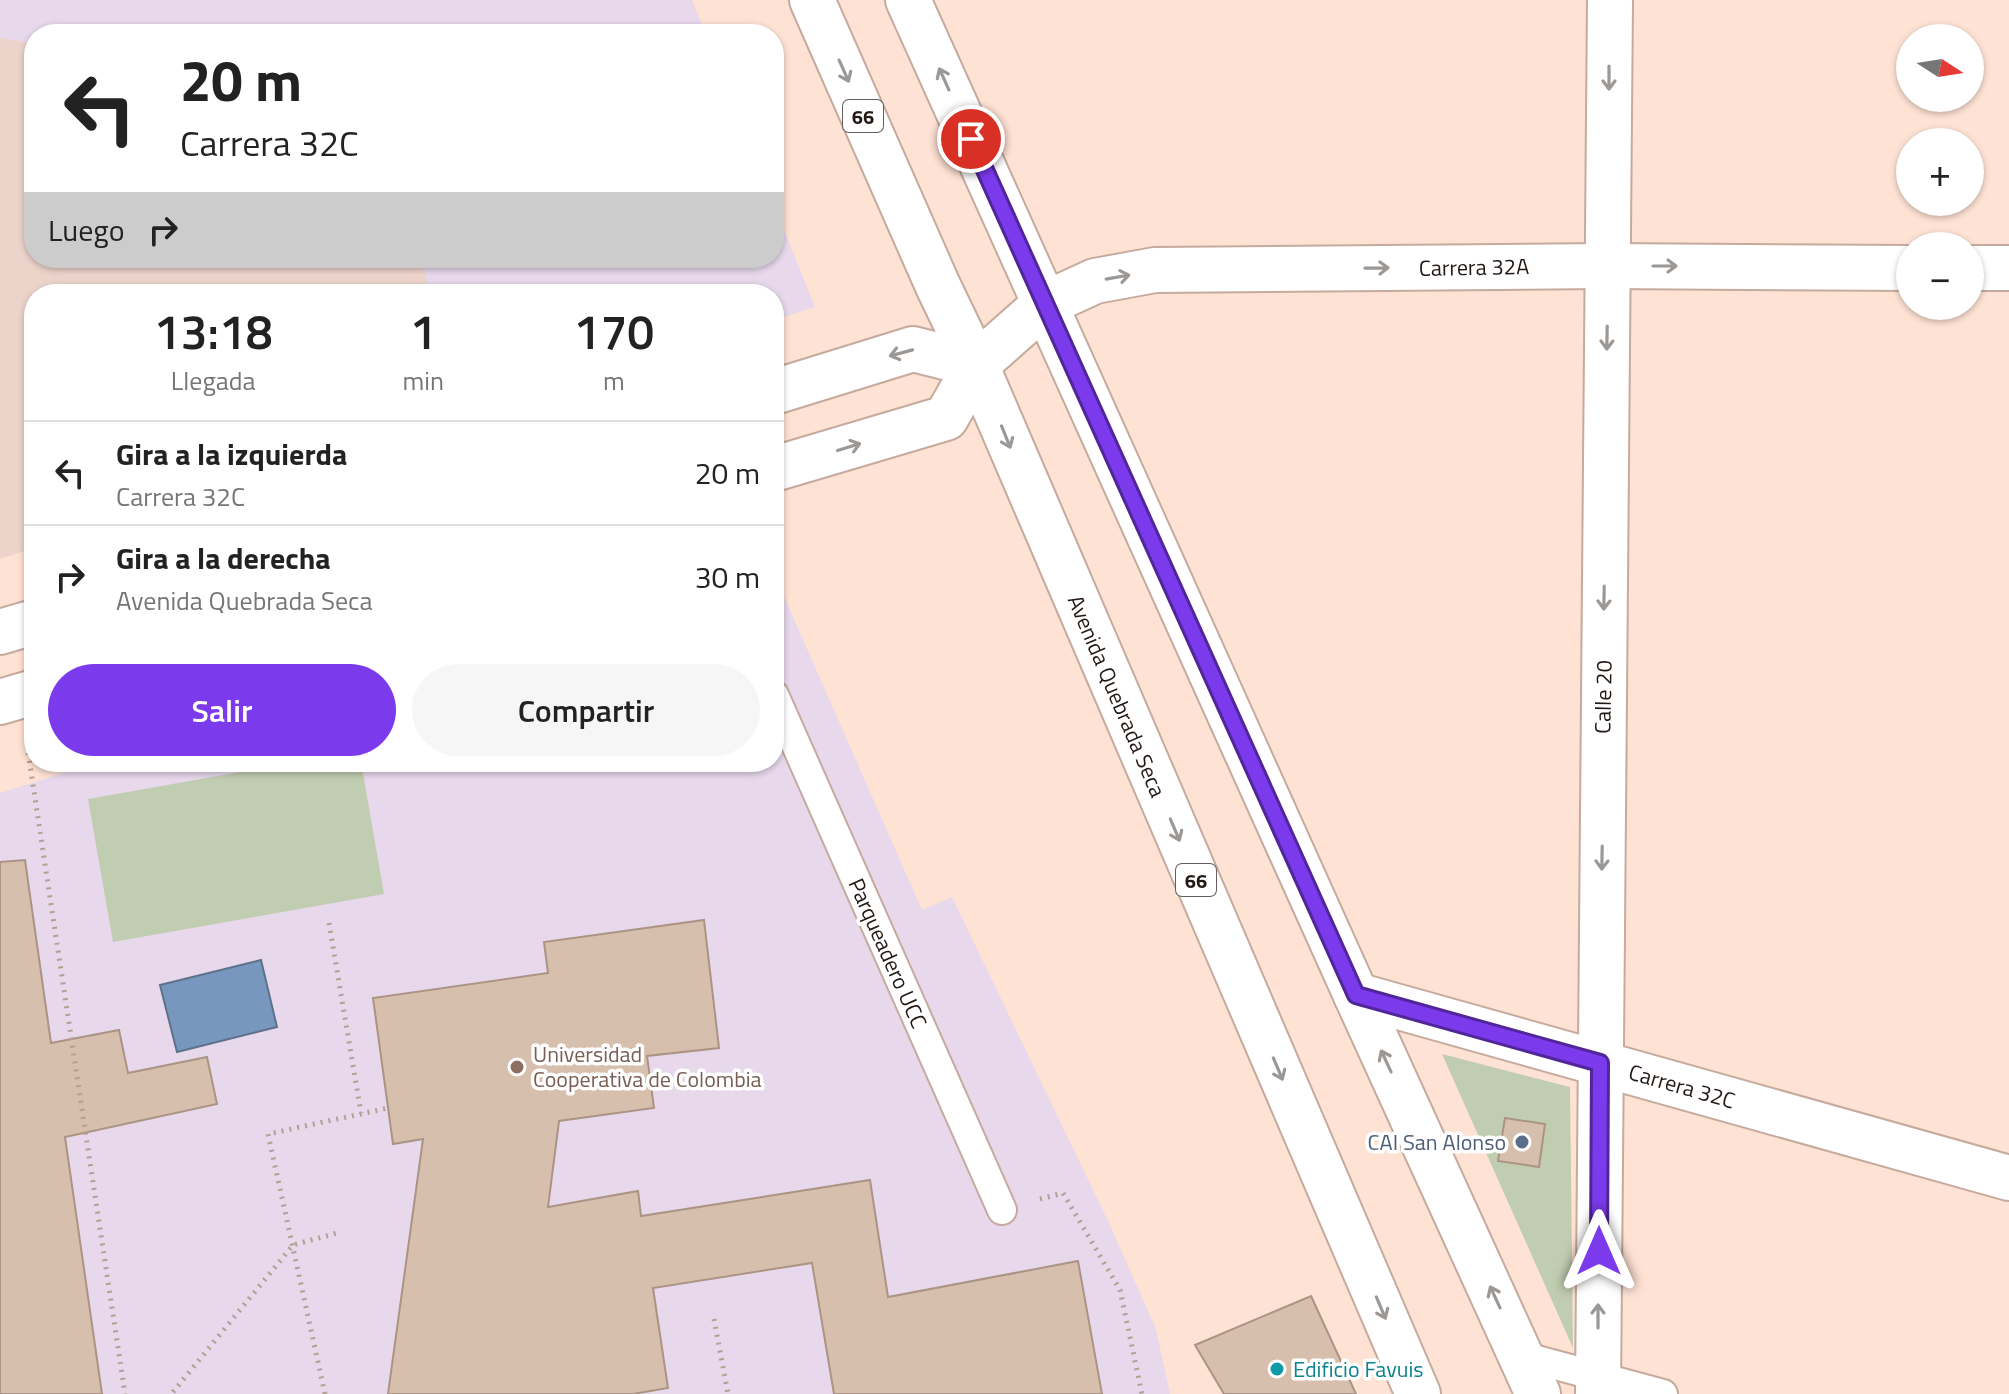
<!DOCTYPE html>
<html lang="es">
<meta charset="utf-8">
<style>
body{margin:0;font-family:"Titillium Web",sans-serif;background:#f6f6f6;color:#222;height:100vh;display:flex;flex-direction:column;font-size:30px;white-space:nowrap}
*{box-sizing:border-box;margin:0}
p{font-size:26px;color:#767676}
.icon{flex:none;width:44px;height:44px;fill:none;stroke:currentColor;stroke-width:2;stroke-linecap:round;stroke-linejoin:round}
.map{position:relative;flex:1;overflow:hidden}
.panel{position:absolute;left:24px;top:284px;width:760px;height:488px;display:flex;flex-direction:column;background:#fff;border-radius:32px;box-shadow:0 2px 6px #0004}
.panel>*{flex:none}
.banner{position:absolute;left:24px;top:24px;width:760px;height:244px;border-radius:32px;box-shadow:0 2px 6px #0004;background:#fff;color:#222;overflow:hidden}
.needle{width:52px;rotate:102deg}
.fabs{position:absolute;left:1896px;top:24px;display:grid;gap:16px}
.fabs a{display:grid;place-items:center;width:88px;height:88px;border-radius:50%;background:#fff;box-shadow:0 2px 6px #0004;font-size:40px}
.pin{position:absolute;display:grid;place-items:center;width:68px;height:68px;color:#fff;margin:-34px;border:4px solid #fff;border-radius:50%;box-shadow:0 2px 8px #0007}
.me{position:absolute;width:88px;margin:-44px;rotate:0deg;stroke-linejoin:round;filter:drop-shadow(0 0 6px #0008)}
.turn{display:flex;align-items:center;gap:28px;height:168px;padding:0 24px;font-size:36px}
.turn .icon{width:104px;height:104px;stroke-width:2.5}
.turn b{display:block;font-size:56px;line-height:68px}
.then{display:flex;align-items:center;height:76px;padding:0 24px;background:#0003;gap:16px;font-size:30px}
.eta{display:flex;justify-content:space-evenly;align-items:center;height:136px;text-align:center}
.eta b{font-size:48px;font-weight:600;line-height:56px}
.action{display:flex;gap:16px;margin-top:auto;padding:16px 24px}
.action a{flex:1;height:92px;border-radius:48px;background:#7c3aed;color:#fff;font-size:32px;font-weight:600;line-height:92px;text-align:center}
.action a+a{background:#f6f6f6;color:#222}
ul{padding:0;list-style:none}
li{display:flex;align-items:center;gap:24px;height:104px;padding:0 24px;border-top:2px solid #e0e0e0}
li div{flex:1}
li b{display:block;font-size:30px}
li em{font-style:normal}
.map>svg:first-child{display:block}
.education{fill:#e7d8eb}
.medical{fill:#edd4cb}
.green{fill:#c1cdb1}
.water{fill:#7897be;stroke:#5e718b;stroke-width:2}
.building{fill:#d7bfad;stroke:#ab9484;stroke-width:2}
.lines{fill:none;stroke-linecap:round;stroke-linejoin:round}
.lane-casing{stroke:#c5aa9d;stroke-width:32}
.street-casing{stroke:#c5aa9d;stroke-width:48}
.secondary-casing{stroke:#c5aa9d;stroke-width:48}
.primary-casing{stroke:#c5aa9d;stroke-width:48}
.highway-casing{stroke:#c5aa9d;stroke-width:48}
.path{stroke:#b59f94;stroke-width:5;stroke-dasharray:2 6;stroke-linecap:butt}
.lane{stroke:#fff;stroke-width:28}
.street{stroke:#fff;stroke-width:44}
.secondary{stroke:#fff;stroke-width:44}
.primary{stroke:#fff;stroke-width:44}
.highway{stroke:#fff;stroke-width:44}
.oneway{stroke:#9c9895}
.route-casing{stroke:#51269a;stroke-width:20}
.route{stroke:#7c3aed;stroke-width:14}
.education-dot{fill:#8d6e63;stroke:#fff;stroke-width:3}
.service-dot{fill:#5c6f8a;stroke:#fff;stroke-width:3}
.culture-dot{fill:#0f9aa8;stroke:#fff;stroke-width:3}
.labels{text-anchor:middle;dominant-baseline:central;stroke-width:7;stroke-linejoin:round;paint-order:stroke}
.shield{fill:#fff;stroke:#655e5a;stroke-width:2}
.shield-label{font-size:20px;font-weight:bold;fill:#231914}
.street-label{font-size:22px;fill:#231914;stroke:#fff}
.education-label{font-size:22px;fill:#785e54;stroke:#fff;text-anchor:start}
.service-label{font-size:22px;fill:#4e5e75;stroke:#fff;text-anchor:end}
.culture-label{font-size:22px;fill:#0d838f;stroke:#fff;text-anchor:start}
</style>
<div class="map">
<svg width="2009" height="1394" viewBox="0 0 2009 1394">
<rect width="100%" height="100%" fill="#fee2d4"/>
<path class="education" d="M0,0H692L706,34H34V44L0,38Z
M774,205L815,307L774,320V294H430L420,258H774Z
M774,574L922,910L952,897L1109,1223L1156,1329L1170,1394H0V793L99,762H774Z"/>
<path class="medical" d="M0,38L34,44V258H420L430,294H34V548L0,559Z"/>
<path class="green" d="M297,762H361L384,894L113,942L88,799Z
M1442,1054L1570,1087L1573,1348Z"/>
<path class="water" d="M261,960L277,1027L177,1052L160,985Z"/>
<path class="building" d="M25,860L51,1043L119,1030L128,1073L207,1057L217,1104L65,1137L102,1394H0V862Z
M704,920L719,1048L647,1056L654,1108L559,1121L548,1207L638,1191L641,1216L870,1180L888,1297L1078,1261L1102,1394H834L812,1263L653,1288L668,1388L633,1394H388L423,1139L393,1144L373,998L548,973L544,942Z
M1505,1118L1545,1124L1539,1167L1498,1161Z
M1311,1296L1356,1394H1224L1195,1345Z"/>
<g class="lines">
<g class="lane-casing">
<path id="lane" d="M774,695L1002,1210
M1522,1356L1663,1394"/>
</g>
<g class="street-casing">
<path id="street" d="M1356,995L2009,1178
M1598,1394L1610,0"/>
</g>
<g class="secondary-casing">
<path id="secondary" d="M1970,268H2009
M1045,304L1095,281L1155,270L1607,266L1910,268"/>
</g>
<g class="primary-casing">
<path id="primary" d="M774,392L913,349L976,365
M774,469L946,418L976,365L1045,304
M0,632L34,622
M0,702L34,692"/>
</g>
<g class="highway-casing">
<path id="highway" d="M812,0L938,286L976,365L1418,1394
M908,0L1356,995L1538,1394"/>
</g>
<path class="path" d="M27,745L125,1394
M329,923L361,1113
M1040,1199L1063,1193L1120,1290L1142,1394
M714,1319L728,1394
M173,1392L293,1245L337,1233
M325,1394L268,1134L388,1108"/>
<use href="#lane" class="lane"/>
<use href="#street" class="street"/>
<use href="#secondary" class="secondary"/>
<use href="#primary" class="primary"/>
<use href="#highway" class="highway"/>
</g>
<defs><path id="oneway-shaft" d="M-6 0H5M1.5-3L5.5 0L1.5 3" fill="none" stroke-width="1.6" stroke-linecap="round" stroke-linejoin="round" transform="scale(2)"/></defs>
<g class="oneway">
<use href="#oneway-shaft" transform="translate(844 71) rotate(66)"/>
<use href="#oneway-shaft" transform="translate(1609 78) rotate(90)"/>
<use href="#oneway-shaft" transform="translate(944 79) rotate(-114)"/>
<use href="#oneway-shaft" transform="translate(1665 266)"/>
<use href="#oneway-shaft" transform="translate(1377 268) rotate(-1)"/>
<use href="#oneway-shaft" transform="translate(1118 277) rotate(-10)"/>
<use href="#oneway-shaft" transform="translate(1607 338) rotate(91)"/>
<use href="#oneway-shaft" transform="translate(901 353) rotate(165)"/>
<use href="#oneway-shaft" transform="translate(1006 437) rotate(68)"/>
<use href="#oneway-shaft" transform="translate(849 447) rotate(-17)"/>
<use href="#oneway-shaft" transform="translate(1604 598) rotate(91)"/>
<use href="#oneway-shaft" transform="translate(1175 830) rotate(67)"/>
<use href="#oneway-shaft" transform="translate(1602 858) rotate(91)"/>
<use href="#oneway-shaft" transform="translate(1386 1061) rotate(-115)"/>
<use href="#oneway-shaft" transform="translate(1278 1069) rotate(67)"/>
<use href="#oneway-shaft" transform="translate(1495 1297) rotate(-115)"/>
<use href="#oneway-shaft" transform="translate(1381 1308) rotate(67)"/>
<use href="#oneway-shaft" transform="translate(1598 1316) rotate(-90)"/>
</g>
<g class="lines">
<g class="route-casing">
<path id="route" d="M971,139L1356,995L1600,1063L1599,1251"/>
</g>
<use href="#route" class="route"/>
</g>
<circle class="education-dot" cx="517" cy="1067" r="8"/>
<circle class="service-dot" cx="1522" cy="1142" r="8"/>
<circle class="culture-dot" cx="1277" cy="1369" r="8"/>
<g class="labels">
<g class="shield">
<rect x="843" y="100" width="40" height="32" rx="6"/>
<rect x="1176" y="864" width="40" height="32" rx="6"/>
</g>
<g class="shield-label">
<text x="863" y="116">66</text>
<text x="1196" y="880">66</text>
</g>
<g class="street-label">
<text transform="translate(1474 267) rotate(-1)">Carrera 32A</text>
<text transform="translate(1117 696) rotate(67)">Avenida Quebrada Seca</text>
<text transform="translate(1603 697) rotate(-89)">Calle 20</text>
<text transform="translate(888 953) rotate(66)">Parqueadero UCC</text>
<text transform="translate(1682 1086) rotate(16)">Carrera 32C</text>
</g>
<g class="education-label">
<text x="533" y="1054">Universidad<tspan x="533" dy="25">Cooperativa de Colombia</tspan></text>
</g>
<g class="service-label">
<text x="1506" y="1142">CAI San Alonso</text>
</g>
<g class="culture-label">
<text x="1293" y="1369">Edificio Favuis</text>
</g>
</g>
</svg>
<div class="fabs">
<a><svg class="needle" viewBox="-14 -14 28 28"><path d="M0-13l5 13h-10z" fill="#e53935"/><path d="M0 13l5-13h-10z" fill="#767676"/></svg></a>
<a>+</a>
<a>−</a>
</div>
<div class="pin" style="left:971px;top:139px;background:#d93025"><svg class="icon" aria-label="arrive" viewBox="0 0 24 24"><path d="M6 21V4h12l-3 4 3 4H6"/></svg></div>
<svg class="me" style="left:1599px;top:1251px" viewBox="-20 -20 40 40"><path d="M0-17L14 15 0 8-14 15z" fill="#7c3aed" stroke="#fff" stroke-width="4"/></svg>
<div class="banner">
<div class="turn"><svg class="icon" aria-label="left" viewBox="0 0 24 24"><path d="M17 20v-9H6M10 6l-5 5 5 5"/></svg><div><b>20 m</b>Carrera 32C</div></div>
<div class="then">Luego<svg class="icon" aria-label="right" viewBox="0 0 24 24"><path d="M7 20v-9h11M14 6l5 5-5 5"/></svg></div>
</div>
<section class="panel">
<div class="eta">
<div><b>13:18</b><p>Llegada</p></div>
<div><b>1</b><p>min</p></div>
<div><b>170</b><p>m</p></div>
</div>
<ul>
<li><svg class="icon" aria-label="left" viewBox="0 0 24 24"><path d="M17 20v-9H6M10 6l-5 5 5 5"/></svg><div><b>Gira a la izquierda</b><p>Carrera 32C</p></div><em>20 m</em></li>
<li><svg class="icon" aria-label="right" viewBox="0 0 24 24"><path d="M7 20v-9h11M14 6l5 5-5 5"/></svg><div><b>Gira a la derecha</b><p>Avenida Quebrada Seca</p></div><em>30 m</em></li>
</ul>
<div class="action"><a>Salir</a><a>Compartir</a></div>
</section>
</div>
